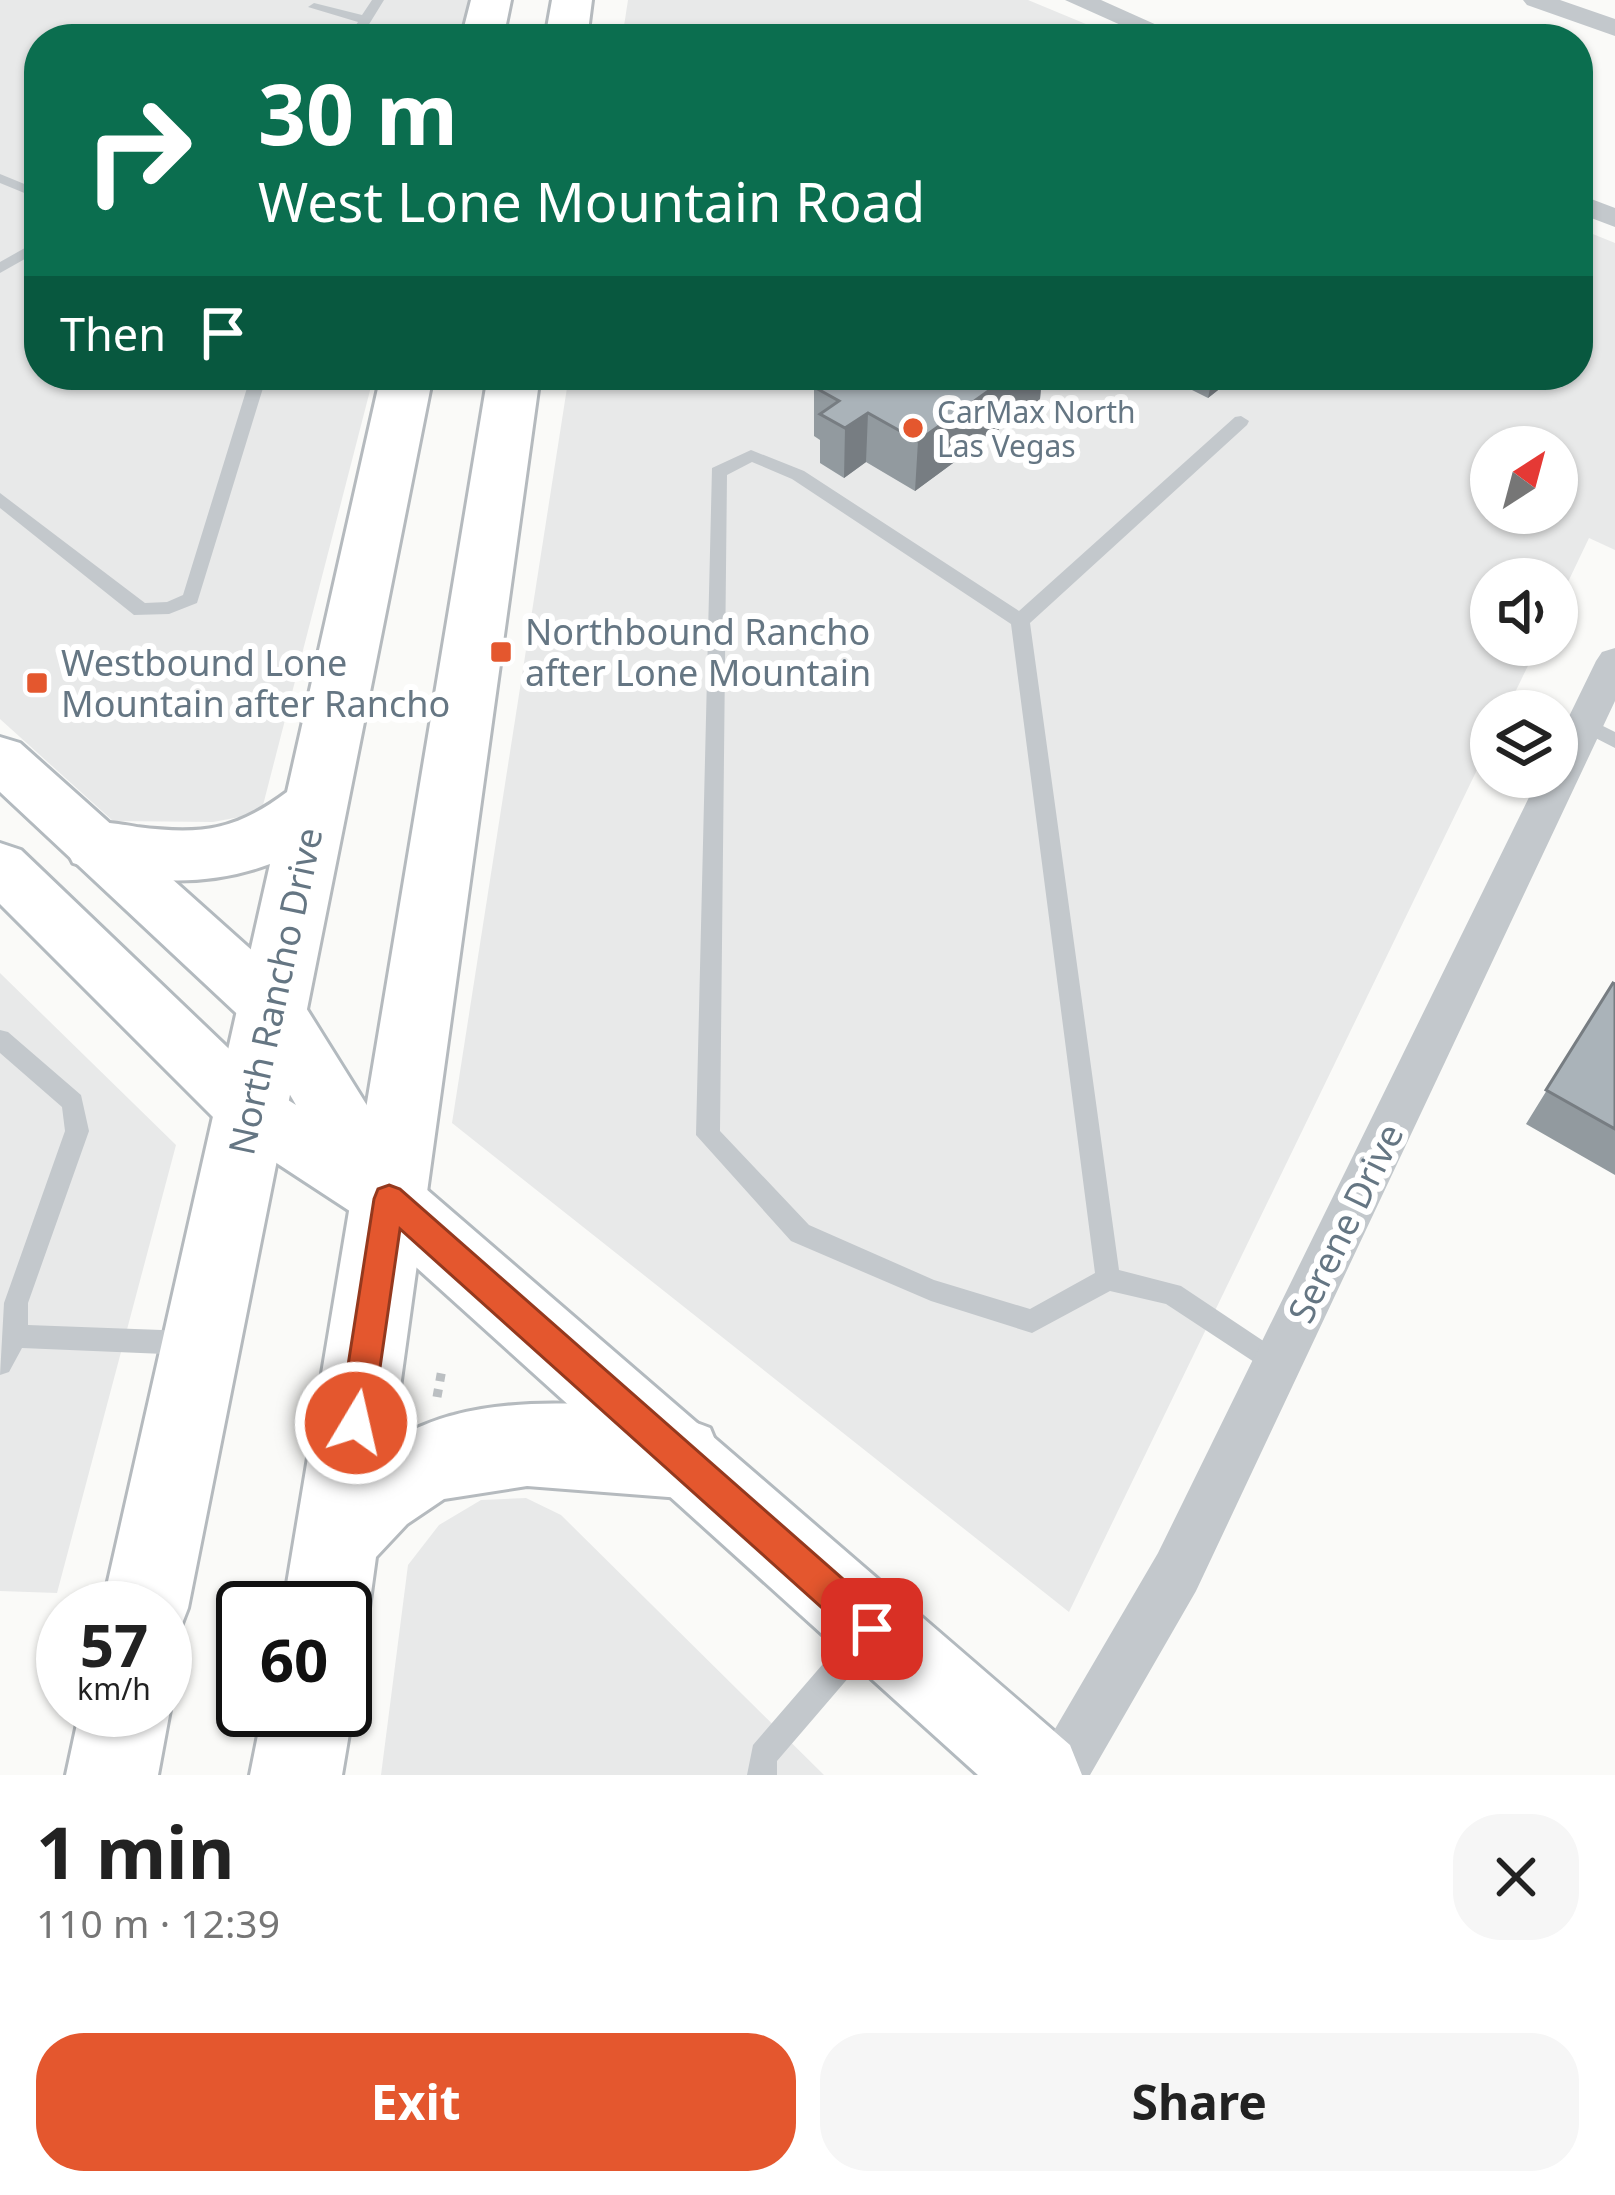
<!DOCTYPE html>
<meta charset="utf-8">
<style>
body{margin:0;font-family:"Noto Sans",sans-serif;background:#f6f6f6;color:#222;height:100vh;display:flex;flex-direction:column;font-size:45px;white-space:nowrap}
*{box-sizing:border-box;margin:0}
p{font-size:39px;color:#767676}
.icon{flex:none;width:66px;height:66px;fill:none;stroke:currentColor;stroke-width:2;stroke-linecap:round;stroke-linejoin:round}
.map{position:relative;height:1775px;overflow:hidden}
.details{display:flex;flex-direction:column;background:#fff;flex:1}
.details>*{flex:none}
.banner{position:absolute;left:24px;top:24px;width:1569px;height:366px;border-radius:48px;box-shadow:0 3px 9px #0004;background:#0b6e4f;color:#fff;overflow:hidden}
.needle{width:78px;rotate:36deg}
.buttons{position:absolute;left:1470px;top:426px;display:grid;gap:24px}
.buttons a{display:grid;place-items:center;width:108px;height:108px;border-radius:50%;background:#fff;box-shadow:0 3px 9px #0004;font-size:60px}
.speed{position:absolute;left:36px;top:1581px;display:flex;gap:24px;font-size:60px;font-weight:700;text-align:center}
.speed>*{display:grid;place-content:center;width:156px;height:156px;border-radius:50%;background:#fff;box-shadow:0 3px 9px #0004;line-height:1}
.speed small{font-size:30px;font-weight:400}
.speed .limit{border:6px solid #111;border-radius:18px;background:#fff;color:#111}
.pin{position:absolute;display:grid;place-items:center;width:102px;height:102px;color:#fff;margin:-51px;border-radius:24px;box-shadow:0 6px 18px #0006}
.me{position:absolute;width:132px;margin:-66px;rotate:9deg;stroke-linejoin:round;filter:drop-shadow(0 0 9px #0008)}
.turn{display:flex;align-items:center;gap:42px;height:252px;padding:0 36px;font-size:54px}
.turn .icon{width:156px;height:156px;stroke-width:2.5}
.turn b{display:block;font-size:84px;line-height:102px}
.then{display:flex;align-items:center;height:114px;padding:0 36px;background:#0003;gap:24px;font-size:45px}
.round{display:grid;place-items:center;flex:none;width:126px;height:126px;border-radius:48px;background:#f6f6f6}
.headline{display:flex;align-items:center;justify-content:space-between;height:204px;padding:0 36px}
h1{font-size:72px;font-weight:700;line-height:90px}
.button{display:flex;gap:24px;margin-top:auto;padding:24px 36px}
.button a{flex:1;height:138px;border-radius:48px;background:#e4572e;color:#fff;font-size:48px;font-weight:700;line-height:138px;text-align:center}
.button a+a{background:#f6f6f6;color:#222}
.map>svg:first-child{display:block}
.built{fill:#e8e9e9;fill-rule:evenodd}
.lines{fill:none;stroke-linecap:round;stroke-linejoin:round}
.secondary-casing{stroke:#b3babf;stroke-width:6}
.primary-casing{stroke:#b5babe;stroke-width:6}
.path{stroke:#bbbfc2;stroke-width:9;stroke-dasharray:8 8;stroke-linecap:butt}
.lane{fill:#c3c8cc;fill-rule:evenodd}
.street{fill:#c3c8cc;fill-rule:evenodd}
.secondary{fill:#fff;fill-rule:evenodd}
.primary{fill:#fff;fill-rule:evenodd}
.wall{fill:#929a9f}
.shaded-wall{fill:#777d82}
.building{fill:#aab3b9;stroke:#777d82;stroke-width:3}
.route{fill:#e4572e;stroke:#94391e;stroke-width:3}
.poi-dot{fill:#e4572e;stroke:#fff;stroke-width:4.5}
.labels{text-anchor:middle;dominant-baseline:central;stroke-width:12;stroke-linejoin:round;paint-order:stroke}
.far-poi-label{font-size:30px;fill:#657683;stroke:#fff;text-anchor:start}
.poi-label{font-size:36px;fill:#657683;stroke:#fff;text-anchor:start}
.street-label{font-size:36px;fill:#657683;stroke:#fff}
</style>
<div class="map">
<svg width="1615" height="1775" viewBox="0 0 1615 1775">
<rect width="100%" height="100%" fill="#fafaf8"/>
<path class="built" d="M0,0H472L462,39H39V375H374L261,813L213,822L113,821L0,719Z
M628,0H1028L1122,39H622Z
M1578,228L1615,243V550L1589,538L1557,605V579H1491V645H1538L1506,711H1491V741L1069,1612L452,1123L569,375H1578ZM1491,447H1557V513H1491Z
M0,973L176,1145L57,1593L0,1591Z
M526,1498L561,1515L824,1775H381L408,1565L439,1525L481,1500Z"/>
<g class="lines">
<g class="secondary-casing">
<path id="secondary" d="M0,737L20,743L293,987L411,1176L1070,1745L1082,1775H978L365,1221L226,1130L0,904V843L21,850L272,1090L296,1105L249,1025L0,792Z"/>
</g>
<g class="primary-casing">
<path id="primary" d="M471,0H511L503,39H461Z
M552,0H592L587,39H545Z
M381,375H433L188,1608L176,1639L165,1643V1608H102L270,864C206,888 138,884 73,863L64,845L73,827C97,820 113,823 137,827C201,835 235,831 287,792Z
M488,375H540L393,1438C413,1430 433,1420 454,1415C523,1396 644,1401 710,1428L722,1457L710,1486L681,1498L527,1486L444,1499L407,1524L376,1557L369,1608L357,1639L345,1644V1608H283Z
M345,1691L353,1710L342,1775H250L263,1710H345Z
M165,1698L170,1710L158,1775H66L80,1710H165Z"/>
</g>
<path class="path" d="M437,1397L442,1369"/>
<path class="lane" d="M372,0H384L360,39H346L358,22L308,7L314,3L362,15Z
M0,174L39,190V199L0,183Z
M39,240V251L0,273V262Z
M251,375H267L197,603L169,614L134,615L0,508V493L145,603L167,602L183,595Z
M1241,416L1249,421L1247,425L1030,623L1119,1270L1181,1286L1286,1356L1290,1365L1286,1374L1277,1377L1166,1304L1110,1291L1032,1333L931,1301L791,1241L696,1135L712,468L751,450L804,471L1019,611L1235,417ZM752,462L792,479L1011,624L1095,1273L1030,1309L934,1280L809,1225L720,1131L727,475Z
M1585,717L1615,732V748L1578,729L1575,724L1578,719Z
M0,1030L8,1032L81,1095L89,1131L28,1303V1325L188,1331L197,1335L201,1343L197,1351L188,1355L22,1348L9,1372L0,1375L4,1303L65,1131L62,1107L0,1053Z
M864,1624L874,1628L878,1638L874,1648L777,1761V1775H747L753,1745L854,1628Z"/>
<path class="street" d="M1065,0H1101L1188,39H1152Z
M1523,0H1560L1615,19V36L1527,5Z
M1578,194L1615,208V227L1578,213Z
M1615,648V701L1196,1591L1090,1775H1028L1158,1553L1539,777H1557V741L1596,661L1602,652Z"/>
<use href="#secondary" class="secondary"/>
<use href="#primary" class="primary"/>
</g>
<path class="wall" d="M819,375H1042L1040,399L915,491L866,462L844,478L820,463V440L814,436V387L819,384Z
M1162,375H1237L1208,398Z
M1613,983L1615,984V1175L1526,1124Z"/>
<path class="shaded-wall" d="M1011,375H1042L1040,399L915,491L918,441Z
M1213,375H1237L1208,398Z
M868,413L866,462L844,478L845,428Z"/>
<path class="building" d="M832,375H1011L918,441L868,413L845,428L820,414L839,401L814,387Z
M1613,983L1615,984V1129L1546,1090Z"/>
<path class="route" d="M389,1185L400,1189L885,1616L891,1629L885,1642L872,1647L860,1642L400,1229L372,1423L367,1434L356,1439L344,1434L339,1423L374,1199L378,1189Z"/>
<g class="poi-dot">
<circle cx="913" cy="428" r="12"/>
<rect x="489" y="640" width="24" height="24" rx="6"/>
<rect x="25" y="671" width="24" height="24" rx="6"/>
</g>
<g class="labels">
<g class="far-poi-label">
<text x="937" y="411">CarMax North<tspan x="937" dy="34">Las Vegas</tspan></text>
</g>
<g class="poi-label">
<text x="525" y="631">Northbound Rancho<tspan x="525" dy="41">after Lone Mountain</tspan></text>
<text x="61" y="662">Westbound Lone<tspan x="61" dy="41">Mountain after Rancho</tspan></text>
</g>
<g class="street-label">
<text transform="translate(275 991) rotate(-78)">North Rancho Drive</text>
<text transform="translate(1345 1223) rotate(-64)">Serene Drive</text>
</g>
</g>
</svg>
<div class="buttons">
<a><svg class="needle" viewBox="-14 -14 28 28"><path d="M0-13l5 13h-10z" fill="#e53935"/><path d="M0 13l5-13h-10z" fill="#767676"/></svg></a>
<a><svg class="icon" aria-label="sound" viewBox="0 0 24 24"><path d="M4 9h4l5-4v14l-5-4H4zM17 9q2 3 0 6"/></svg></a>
<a><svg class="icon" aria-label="layers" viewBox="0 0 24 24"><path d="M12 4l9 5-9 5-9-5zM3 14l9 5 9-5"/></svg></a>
</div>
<div class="speed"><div>57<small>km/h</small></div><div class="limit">60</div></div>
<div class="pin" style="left:872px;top:1629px;background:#d93025"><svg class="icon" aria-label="arrive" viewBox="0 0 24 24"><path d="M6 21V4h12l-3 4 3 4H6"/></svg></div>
<svg class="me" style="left:356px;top:1423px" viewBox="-20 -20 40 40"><circle r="17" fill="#e4572e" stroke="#fff" stroke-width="3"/><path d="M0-11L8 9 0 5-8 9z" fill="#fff"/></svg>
<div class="banner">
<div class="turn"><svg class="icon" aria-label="right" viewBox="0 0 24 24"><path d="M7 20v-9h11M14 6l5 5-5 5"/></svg><div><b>30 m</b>West Lone Mountain Road</div></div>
<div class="then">Then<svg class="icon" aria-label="arrive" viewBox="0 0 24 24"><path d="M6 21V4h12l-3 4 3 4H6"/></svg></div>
</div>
</div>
<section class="details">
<div class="headline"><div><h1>1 min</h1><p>110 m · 12:39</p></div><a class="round"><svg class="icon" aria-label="close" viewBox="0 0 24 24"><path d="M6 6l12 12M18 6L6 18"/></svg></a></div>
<div class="button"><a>Exit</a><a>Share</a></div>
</section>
